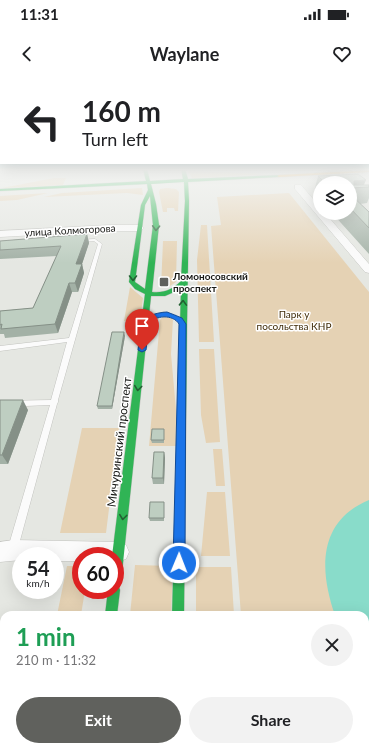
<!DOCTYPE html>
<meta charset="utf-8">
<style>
body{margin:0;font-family:Lato,sans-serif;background:#f2f2f2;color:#202124;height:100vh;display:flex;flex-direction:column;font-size:15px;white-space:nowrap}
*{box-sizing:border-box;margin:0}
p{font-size:13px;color:#757577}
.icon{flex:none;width:22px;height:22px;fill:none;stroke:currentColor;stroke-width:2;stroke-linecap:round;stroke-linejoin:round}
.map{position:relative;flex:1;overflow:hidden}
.panel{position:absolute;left:0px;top:531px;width:369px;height:140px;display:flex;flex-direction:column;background:#fff;border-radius:12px 12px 0 0;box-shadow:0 4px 16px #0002}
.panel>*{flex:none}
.hud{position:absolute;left:0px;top:0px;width:369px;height:84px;box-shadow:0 4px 16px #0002;background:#fff;color:#202124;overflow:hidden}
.buttons{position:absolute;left:313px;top:96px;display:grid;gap:8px}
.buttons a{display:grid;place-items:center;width:44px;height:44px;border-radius:50%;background:#fff;box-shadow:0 4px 16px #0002;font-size:20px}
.speed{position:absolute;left:12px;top:467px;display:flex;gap:8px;font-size:20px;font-weight:700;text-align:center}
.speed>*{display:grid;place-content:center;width:52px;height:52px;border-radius:50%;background:#fff;box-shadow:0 4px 16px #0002;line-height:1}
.speed small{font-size:10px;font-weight:400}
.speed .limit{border:6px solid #d22;background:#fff;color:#111}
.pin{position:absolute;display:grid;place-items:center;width:34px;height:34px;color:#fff;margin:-41px -17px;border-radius:50% 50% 50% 0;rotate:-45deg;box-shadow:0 0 4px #0007}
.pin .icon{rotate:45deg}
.me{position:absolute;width:44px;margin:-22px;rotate:1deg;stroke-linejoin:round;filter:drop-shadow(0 0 3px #0008)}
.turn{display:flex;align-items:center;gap:14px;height:84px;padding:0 16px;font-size:18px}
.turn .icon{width:52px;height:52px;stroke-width:2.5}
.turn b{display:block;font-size:28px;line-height:34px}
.round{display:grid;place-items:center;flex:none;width:42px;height:42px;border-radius:21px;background:#f2f2f2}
.head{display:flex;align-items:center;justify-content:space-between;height:68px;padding:0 16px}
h1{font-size:24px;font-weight:700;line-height:30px;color:#1e9e55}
.cta{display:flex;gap:8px;margin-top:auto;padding:8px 16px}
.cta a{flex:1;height:46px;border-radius:24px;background:#60615d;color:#fff;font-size:16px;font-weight:700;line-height:46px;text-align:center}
.cta a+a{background:#f2f2f2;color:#202124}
.status{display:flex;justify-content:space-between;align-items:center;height:28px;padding:0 20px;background:#fff;direction:ltr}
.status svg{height:11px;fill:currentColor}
header{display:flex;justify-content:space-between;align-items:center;height:52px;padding:0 16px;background:#fff;font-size:18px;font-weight:700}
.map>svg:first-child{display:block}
.green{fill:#e5d2b4}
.water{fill:#89dcca}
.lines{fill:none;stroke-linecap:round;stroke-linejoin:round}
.lane-casing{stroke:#c2c3bf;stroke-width:1}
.street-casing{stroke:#c2c3bf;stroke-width:1}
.fast-casing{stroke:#c2c3bf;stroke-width:1}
.slow-casing{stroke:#c2c3bf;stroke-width:1}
.lane{fill:#fbfbfb;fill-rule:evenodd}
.street{fill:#fbfbfb;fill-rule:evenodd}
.fast{fill:#30b455;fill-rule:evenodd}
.slow{fill:#ff9f0a;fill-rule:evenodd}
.wall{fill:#a3b1a6}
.shaded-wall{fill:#859087}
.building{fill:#becec1;stroke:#859087}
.oneway{stroke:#235f32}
.route{fill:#1a73e8;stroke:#114b97}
.poi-dot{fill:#60615d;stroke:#fff;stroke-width:1.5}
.labels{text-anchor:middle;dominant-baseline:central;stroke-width:3;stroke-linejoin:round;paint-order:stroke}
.far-street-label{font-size:10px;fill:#181916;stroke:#fff}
.far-poi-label{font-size:10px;font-weight:bold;fill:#181916;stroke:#fff;text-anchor:start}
.far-park-label{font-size:10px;fill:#3f2b08;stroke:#fff}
.street-label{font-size:12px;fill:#181916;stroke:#fff}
</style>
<div class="status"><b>11:31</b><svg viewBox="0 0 49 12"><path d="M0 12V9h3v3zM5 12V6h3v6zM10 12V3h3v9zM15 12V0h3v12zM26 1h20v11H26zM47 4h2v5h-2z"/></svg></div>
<header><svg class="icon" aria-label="back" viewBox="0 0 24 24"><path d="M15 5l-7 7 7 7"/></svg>Waylane<svg class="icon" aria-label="heart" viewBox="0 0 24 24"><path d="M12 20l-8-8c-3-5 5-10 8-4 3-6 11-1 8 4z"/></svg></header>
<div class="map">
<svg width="369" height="671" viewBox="0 0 369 671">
<rect width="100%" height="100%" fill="#e5e7e2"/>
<path class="green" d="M188,91L268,94L192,98Z
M54,98H66L63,105L2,108Z
M142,108L143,115L127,113L44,117L62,113Z
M167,108L176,109L179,112L178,131H175L174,128H167V132H163L159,112L160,109Z
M48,113L17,120L0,121V116Z
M289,113L369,212V671H253V667H365V535H241L211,146L221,145L217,117Z
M201,145H207L214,262H199L197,180Z
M163,161H177L176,202L170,206L161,208Z
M130,207L143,218L140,241H124Z
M163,236H168L173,239L171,274L176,330L177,366H149L160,240Z
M199,269H214L220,362L206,363L201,335Z
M82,348H119L106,453H60Z
M213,369H222L225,406H216Z
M207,412H225L230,476H201Z
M135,485L173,486L171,535H130Z
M67,486H81V510H85L81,535H57Z
M196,487H231L234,535H196Z
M197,667H243V671H197Z"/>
<path class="water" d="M369,420V589L365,585V535H335C319,490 318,441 369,420Z"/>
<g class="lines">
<g class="lane-casing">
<path id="lane" d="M320,120V122L311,123L309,122Z
M95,159L102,164L58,320V322L57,324L18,468L16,471L13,473L10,471L8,468L50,325L0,327V321L51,320L67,262L0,271V266L69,258L98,164L94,161L80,162L78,161L80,160Z
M164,232L176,235L184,242L183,243H179C173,236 163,233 154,239C150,241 150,243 145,243L144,242L153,235Z"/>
</g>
<g class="street-casing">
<path id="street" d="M295,105H301L320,127V133H325L369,184V193L365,192L295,109Z
M109,145H140L144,148L140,151H109L0,157V151Z
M13,460L119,462L126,465L129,472L126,479L115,482V476H81V481H55V476H21V480L0,482V462Z"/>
</g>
<g class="fast-casing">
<path id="fast" d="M143,89H147L150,101L183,99L181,89H185L188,99L279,95L281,96L279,97L188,102L189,121L187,244L184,535H172L181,209L165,216H151L121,502L119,507L120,510L117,535H105L108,510H115V476H112L145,214L135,209L129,202L141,125L148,110L147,104L0,111V109L146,101ZM184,102L185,121L181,201C172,210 164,213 152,212L159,145L156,124L151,104ZM150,116L153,145L145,209L135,202L145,125Z"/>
</g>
<g class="slow-casing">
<path id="slow" d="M369,90V92L279,97L277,96L279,95Z
M86,667H102L101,671H85Z
M168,667H184V671H168Z"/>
</g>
<use href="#lane" class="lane"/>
<use href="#street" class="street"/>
<use href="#fast" class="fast"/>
<use href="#slow" class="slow"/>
</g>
<path class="wall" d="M8,89H27L9,90Z
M318,96L364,105H369V118L367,123L360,124L369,132V174L332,133H350V103H320V119L314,112Z
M87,154L89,163L82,184L84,193L78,212H72L58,253L5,258L4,254H0V231L33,228L57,176L0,179V161Z
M125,256L112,329H98L97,326Z
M0,320L28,330L8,384H0Z
M164,349V363H152L151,360Z
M164,372L165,378L164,404H153L152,398Z
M164,422V441H150L149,438Z"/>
<path class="shaded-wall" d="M366,100L363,107H352L354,101Z
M87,154L89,163L79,193L76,184Z
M82,184L84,193L78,212L75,203Z
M69,203L72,212L58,253L55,244Z
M124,252L125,256L112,329V326Z
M23,320L28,330L8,384L2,375Z
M164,372L165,378L164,404L163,398Z"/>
<path class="building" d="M358,94L366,100L354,101V105H369V107L350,108V103H325L318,96Z
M350,114L369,132V148L350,128Z
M87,154L76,184H82L75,203H69L55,244L1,249L2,244L0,245V231L33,228L61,166L0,170V161Z
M112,252H124L112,326H97Z
M0,320H23L2,375H0Z
M152,349H164V360H151Z
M154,372H164L163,398H152Z
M150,422H164V438H149Z"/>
<defs><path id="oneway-chevron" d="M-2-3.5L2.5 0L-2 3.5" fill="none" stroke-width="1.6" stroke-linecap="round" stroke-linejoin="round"/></defs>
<g class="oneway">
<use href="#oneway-chevron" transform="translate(156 148) rotate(93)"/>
<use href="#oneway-chevron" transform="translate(133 198) rotate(90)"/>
<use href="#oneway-chevron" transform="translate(183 223) rotate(-88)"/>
<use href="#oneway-chevron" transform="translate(138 308) rotate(97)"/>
<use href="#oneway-chevron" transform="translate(123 437) rotate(97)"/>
</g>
<linearGradient id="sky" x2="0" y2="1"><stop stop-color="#82c4dc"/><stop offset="0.49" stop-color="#f3f4f2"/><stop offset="1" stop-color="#f3f4f2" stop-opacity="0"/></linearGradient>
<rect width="369" height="183" fill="url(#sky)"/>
<path class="route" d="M167,232L182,238L186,244L185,483L183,487L179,489L175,487L173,483L179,244C173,234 155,235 149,244L146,270L142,272L138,270C141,246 139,234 167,232Z"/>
<rect class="poi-dot" x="159" y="197" width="10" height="10" rx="2"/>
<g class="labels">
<g class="far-street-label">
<text transform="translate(70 150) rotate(-3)">улица Колмогорова</text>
</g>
<g class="far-poi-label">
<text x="173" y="196">Ломоносовский<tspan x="173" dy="12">проспект</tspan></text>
</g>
<g class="far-park-label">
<text x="294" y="234">Парк у<tspan x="294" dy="12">посольства КНР</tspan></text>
</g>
<g class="street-label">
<text transform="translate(119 362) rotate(-83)">Мичуринский проспект</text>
</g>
</g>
</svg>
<div class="buttons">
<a><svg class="icon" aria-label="layers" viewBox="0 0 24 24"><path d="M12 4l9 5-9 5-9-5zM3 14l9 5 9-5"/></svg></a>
</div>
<div class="speed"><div>54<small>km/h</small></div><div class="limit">60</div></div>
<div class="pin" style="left:142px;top:270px;background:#d93025"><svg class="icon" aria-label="arrive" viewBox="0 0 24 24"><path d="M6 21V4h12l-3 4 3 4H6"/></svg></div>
<svg class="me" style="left:179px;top:483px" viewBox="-20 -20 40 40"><circle r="17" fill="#1a73e8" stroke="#fff" stroke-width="3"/><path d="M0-11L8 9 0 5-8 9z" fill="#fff"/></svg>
<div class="hud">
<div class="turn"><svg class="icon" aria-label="left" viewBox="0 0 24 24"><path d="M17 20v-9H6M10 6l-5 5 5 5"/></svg><div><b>160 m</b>Turn left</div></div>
</div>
<section class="panel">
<div class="head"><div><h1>1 min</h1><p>210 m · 11:32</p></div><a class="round"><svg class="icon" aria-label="close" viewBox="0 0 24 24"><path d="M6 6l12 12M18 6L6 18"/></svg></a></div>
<div class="cta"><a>Exit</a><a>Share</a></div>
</section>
</div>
